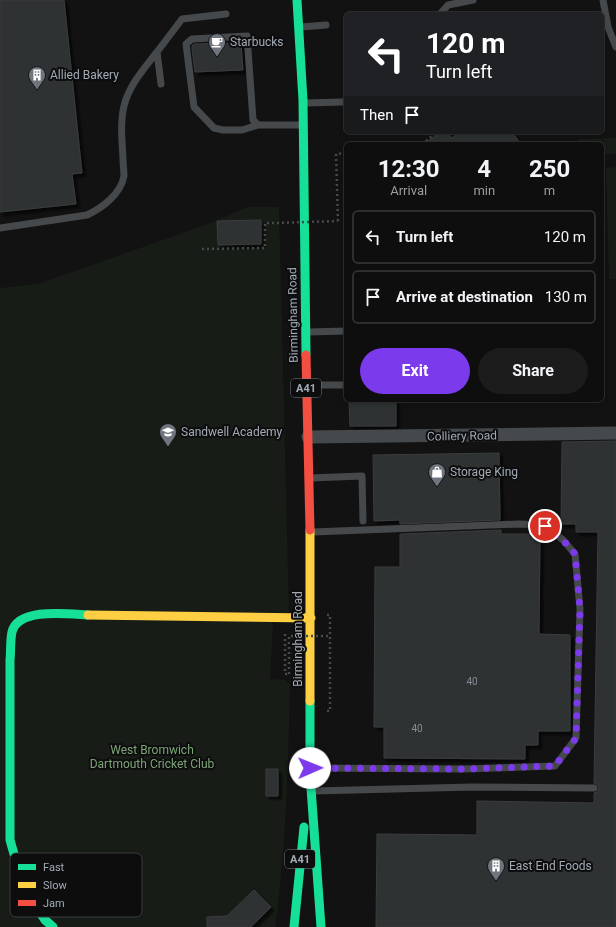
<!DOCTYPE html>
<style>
body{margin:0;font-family:Roboto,sans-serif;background:#1c1c1c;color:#f1f3f6;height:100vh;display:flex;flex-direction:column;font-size:15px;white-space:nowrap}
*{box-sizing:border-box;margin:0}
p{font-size:13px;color:#9b9c9e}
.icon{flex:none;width:22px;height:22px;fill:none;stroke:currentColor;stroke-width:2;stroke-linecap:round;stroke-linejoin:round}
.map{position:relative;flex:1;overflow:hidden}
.sheet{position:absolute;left:344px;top:142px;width:260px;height:260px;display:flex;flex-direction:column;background:#0e0e0e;border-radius:6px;box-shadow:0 2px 6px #0003,0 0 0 1px #2e2e2e}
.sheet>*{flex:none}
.top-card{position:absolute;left:344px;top:12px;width:260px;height:122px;border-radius:6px;box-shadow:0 2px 6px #0003,0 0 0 1px #2e2e2e;background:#202124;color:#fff;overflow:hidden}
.pin{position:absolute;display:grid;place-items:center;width:34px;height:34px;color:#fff;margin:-17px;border:2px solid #fff;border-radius:50%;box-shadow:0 1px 4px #0007}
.me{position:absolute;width:44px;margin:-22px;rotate:89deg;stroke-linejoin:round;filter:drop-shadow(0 0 3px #0008)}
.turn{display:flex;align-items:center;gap:14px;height:84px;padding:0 16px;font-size:18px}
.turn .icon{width:52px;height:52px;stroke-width:2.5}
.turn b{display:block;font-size:28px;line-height:34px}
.then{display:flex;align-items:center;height:38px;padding:0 16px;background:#0003;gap:8px;font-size:15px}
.eta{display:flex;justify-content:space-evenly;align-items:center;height:68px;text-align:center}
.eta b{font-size:24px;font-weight:700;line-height:28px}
.button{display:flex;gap:8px;margin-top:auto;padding:8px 16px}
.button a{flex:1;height:46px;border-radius:24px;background:#7c3aed;color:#fff;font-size:16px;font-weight:700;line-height:46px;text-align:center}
.button a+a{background:#1c1c1c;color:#f1f3f6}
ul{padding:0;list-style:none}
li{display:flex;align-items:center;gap:12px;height:54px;margin:0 8px 6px;padding:0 8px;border:2px solid #2e2e2e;border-radius:6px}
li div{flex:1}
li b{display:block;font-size:15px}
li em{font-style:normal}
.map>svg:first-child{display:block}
.green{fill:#171d16}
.building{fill:#2f3133;stroke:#3b3d3f;filter:url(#shadow)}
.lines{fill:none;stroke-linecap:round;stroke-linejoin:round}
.path{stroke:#474a4d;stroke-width:2.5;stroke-dasharray:2 3;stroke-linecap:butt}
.lane{stroke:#46494c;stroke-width:7}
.street{stroke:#46494c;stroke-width:13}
.fast{stroke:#16e098;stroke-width:9}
.slow{stroke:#ffcf43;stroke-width:9}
.jam{stroke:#f24e42;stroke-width:9}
.path-bridge{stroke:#474a4d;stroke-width:2.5;stroke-dasharray:2 3;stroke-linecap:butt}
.route{stroke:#7c3aed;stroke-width:7;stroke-dasharray:0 12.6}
.labels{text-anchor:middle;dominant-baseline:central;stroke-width:4;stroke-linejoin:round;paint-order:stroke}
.number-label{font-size:10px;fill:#848c95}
.shield{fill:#0d0d0e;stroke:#757c84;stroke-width:1}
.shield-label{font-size:11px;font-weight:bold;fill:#a1abb6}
.poi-label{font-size:12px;fill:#a1abb6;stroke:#0d0d0e;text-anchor:start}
.street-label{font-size:12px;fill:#a1abb6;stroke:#0d0d0e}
.park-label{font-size:12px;fill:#7ca376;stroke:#0d0d0e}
.key{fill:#0d0d0e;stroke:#393c40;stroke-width:1}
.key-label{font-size:11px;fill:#a1abb6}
</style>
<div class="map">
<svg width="616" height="927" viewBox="0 0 616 927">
<defs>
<filter id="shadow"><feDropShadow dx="3.5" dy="3.5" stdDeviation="1" flood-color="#0009"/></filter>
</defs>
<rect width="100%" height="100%" fill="#121212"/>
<path class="green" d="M616,138V154L602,155V144H578V139Z
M616,167V279H609L606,168Z
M248,207H279L289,616L273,621L270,679L285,680L290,684C288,765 286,847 275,927H0V288L38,284L208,224Z"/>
<path class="building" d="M0,0H64L82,173L72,174L76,204L0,212Z
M241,43L243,70L195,72L192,49V46L194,44Z
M440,132H447L452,138L460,132H512L521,144H424Z
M261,220V244L218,245L217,221Z
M349,401H396V426H350Z
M616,441V927H376L377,834L477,835V801L594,803V793L597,792L599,788L598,785L594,783L598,532H576V524H561L562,442Z
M499,453L500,520L400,524V520L374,521L373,455Z
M501,530V534H540L539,634L570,635V731H538V745H525V759L384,758V727H374L375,567H400V534Z
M266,769H278V796H266Z
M254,890L271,907L251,927H207V917L227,916Z"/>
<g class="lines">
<path class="path" d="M422,144L437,132
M338,221L336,154L346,153
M202,249L265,248V223H277
M327,615H330V711H327
M285,634V674H289"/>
<path class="lane" d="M603,0L608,27L616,47
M440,14L448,5L473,0
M301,27L326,25
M161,84L157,52L182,19L226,14
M306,103L342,102
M258,125L242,130H223L214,128L194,107L186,44L192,39L247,36L253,120L258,125H300
M0,228L87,215C102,208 121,194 124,176C124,171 123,164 123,158C122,141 120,123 124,106C129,85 144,69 157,52
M308,332L346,331
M308,385H346
M310,478L362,476L363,521
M311,768L464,769L555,766L576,738L580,609L575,554L563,540L545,525L519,524L313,532
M314,791L472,787L594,788"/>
<path class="street" d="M308,437L616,433"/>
<path class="fast" d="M297,0L303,100L306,355
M310,701V774L321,927
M53,927L45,920L31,899L20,875L10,840V660C11,651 10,641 12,632C18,607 69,614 88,615
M294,927L304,827"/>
<path class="slow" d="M310,530V701
M88,615L311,618"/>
<path class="jam" d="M306,355L310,530"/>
<path class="path-bridge" d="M277,223L338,221
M289,674V636H330"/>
</g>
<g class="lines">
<path class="route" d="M310,768L464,769L555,766L576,738L580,609L575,554L563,540L545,526"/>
</g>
<defs>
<g id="cafe-pin" transform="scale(0.9)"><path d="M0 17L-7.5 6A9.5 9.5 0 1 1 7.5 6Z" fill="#6f757d" stroke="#0d0d0e"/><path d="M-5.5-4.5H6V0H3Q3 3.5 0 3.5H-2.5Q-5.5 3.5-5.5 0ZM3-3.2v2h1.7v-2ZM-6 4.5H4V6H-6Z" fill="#fff"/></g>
<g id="building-pin" transform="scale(0.9)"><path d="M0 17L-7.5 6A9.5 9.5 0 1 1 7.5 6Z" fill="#6f757d" stroke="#0d0d0e"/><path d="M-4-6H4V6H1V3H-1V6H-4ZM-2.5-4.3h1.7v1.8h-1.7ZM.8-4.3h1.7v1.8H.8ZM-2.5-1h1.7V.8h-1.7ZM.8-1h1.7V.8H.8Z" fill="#fff"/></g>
<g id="school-pin" transform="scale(0.9)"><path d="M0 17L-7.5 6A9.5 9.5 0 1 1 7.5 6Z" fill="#6f757d" stroke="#0d0d0e"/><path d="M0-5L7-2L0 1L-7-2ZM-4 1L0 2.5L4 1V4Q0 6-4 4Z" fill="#fff"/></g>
<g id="shop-pin" transform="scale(0.9)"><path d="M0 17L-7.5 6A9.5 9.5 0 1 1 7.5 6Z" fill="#6f757d" stroke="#0d0d0e"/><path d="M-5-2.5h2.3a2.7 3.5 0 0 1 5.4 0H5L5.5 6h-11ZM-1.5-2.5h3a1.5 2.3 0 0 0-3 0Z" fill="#fff"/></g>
</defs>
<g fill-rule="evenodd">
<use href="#cafe-pin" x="217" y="42"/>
<use href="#building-pin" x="37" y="75"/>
<use href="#school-pin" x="168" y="432"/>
<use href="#shop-pin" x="437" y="472"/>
<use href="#building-pin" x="496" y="866"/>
</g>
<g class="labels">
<g class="number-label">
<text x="472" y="681">40</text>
<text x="417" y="728">40</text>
</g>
<g class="shield">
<rect x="291" y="379" width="30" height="18" rx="3"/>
<rect x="285" y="850" width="30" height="18" rx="3"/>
</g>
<g class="shield-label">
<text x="306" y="388">A41</text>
<text x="300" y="859">A41</text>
</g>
<g class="poi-label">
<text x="230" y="42">Starbucks</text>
<text x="50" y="75">Allied Bakery</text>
<text x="181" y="432">Sandwell Academy</text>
<text x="450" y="472">Storage King</text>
<text x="509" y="866">East End Foods</text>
</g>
<g class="street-label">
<text transform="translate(293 315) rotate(-91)">Birmingham Road</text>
<text transform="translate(462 436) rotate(-1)">Colliery Road</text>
<text transform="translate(298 639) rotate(-90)">Birmingham Road</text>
</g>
<g class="park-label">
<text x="152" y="750">West Bromwich<tspan x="152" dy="14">Dartmouth Cricket Club</tspan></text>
</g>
</g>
<rect x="10" y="853" width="132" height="64" rx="6" class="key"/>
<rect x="18" y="864" width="18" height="6" fill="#16e098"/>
<rect x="18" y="882" width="18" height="6" fill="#ffcf43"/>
<rect x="18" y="900" width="18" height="6" fill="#f24e42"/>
<g class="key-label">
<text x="43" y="871">Fast</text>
<text x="43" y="889">Slow</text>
<text x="43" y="907">Jam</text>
</g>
</svg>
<div class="pin" style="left:545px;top:526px;background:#d93025"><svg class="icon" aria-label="arrive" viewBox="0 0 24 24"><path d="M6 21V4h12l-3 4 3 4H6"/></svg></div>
<svg class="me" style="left:310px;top:768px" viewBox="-20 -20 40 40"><circle r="19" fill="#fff"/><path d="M0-13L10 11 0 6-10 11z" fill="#7c3aed"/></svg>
<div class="top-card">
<div class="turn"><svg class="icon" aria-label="left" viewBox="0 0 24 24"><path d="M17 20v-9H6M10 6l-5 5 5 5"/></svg><div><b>120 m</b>Turn left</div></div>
<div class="then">Then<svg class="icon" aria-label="arrive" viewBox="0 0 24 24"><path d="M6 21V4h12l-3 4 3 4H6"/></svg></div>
</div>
<section class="sheet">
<div class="eta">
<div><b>12:30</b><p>Arrival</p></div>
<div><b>4</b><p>min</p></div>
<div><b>250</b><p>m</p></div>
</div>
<ul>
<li><svg class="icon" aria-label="left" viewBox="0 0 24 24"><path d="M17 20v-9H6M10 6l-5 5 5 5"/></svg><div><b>Turn left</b></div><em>120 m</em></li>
<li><svg class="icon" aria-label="arrive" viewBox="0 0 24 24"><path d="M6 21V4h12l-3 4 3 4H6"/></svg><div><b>Arrive at destination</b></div><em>130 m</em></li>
</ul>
<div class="button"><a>Exit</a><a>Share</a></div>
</section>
</div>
